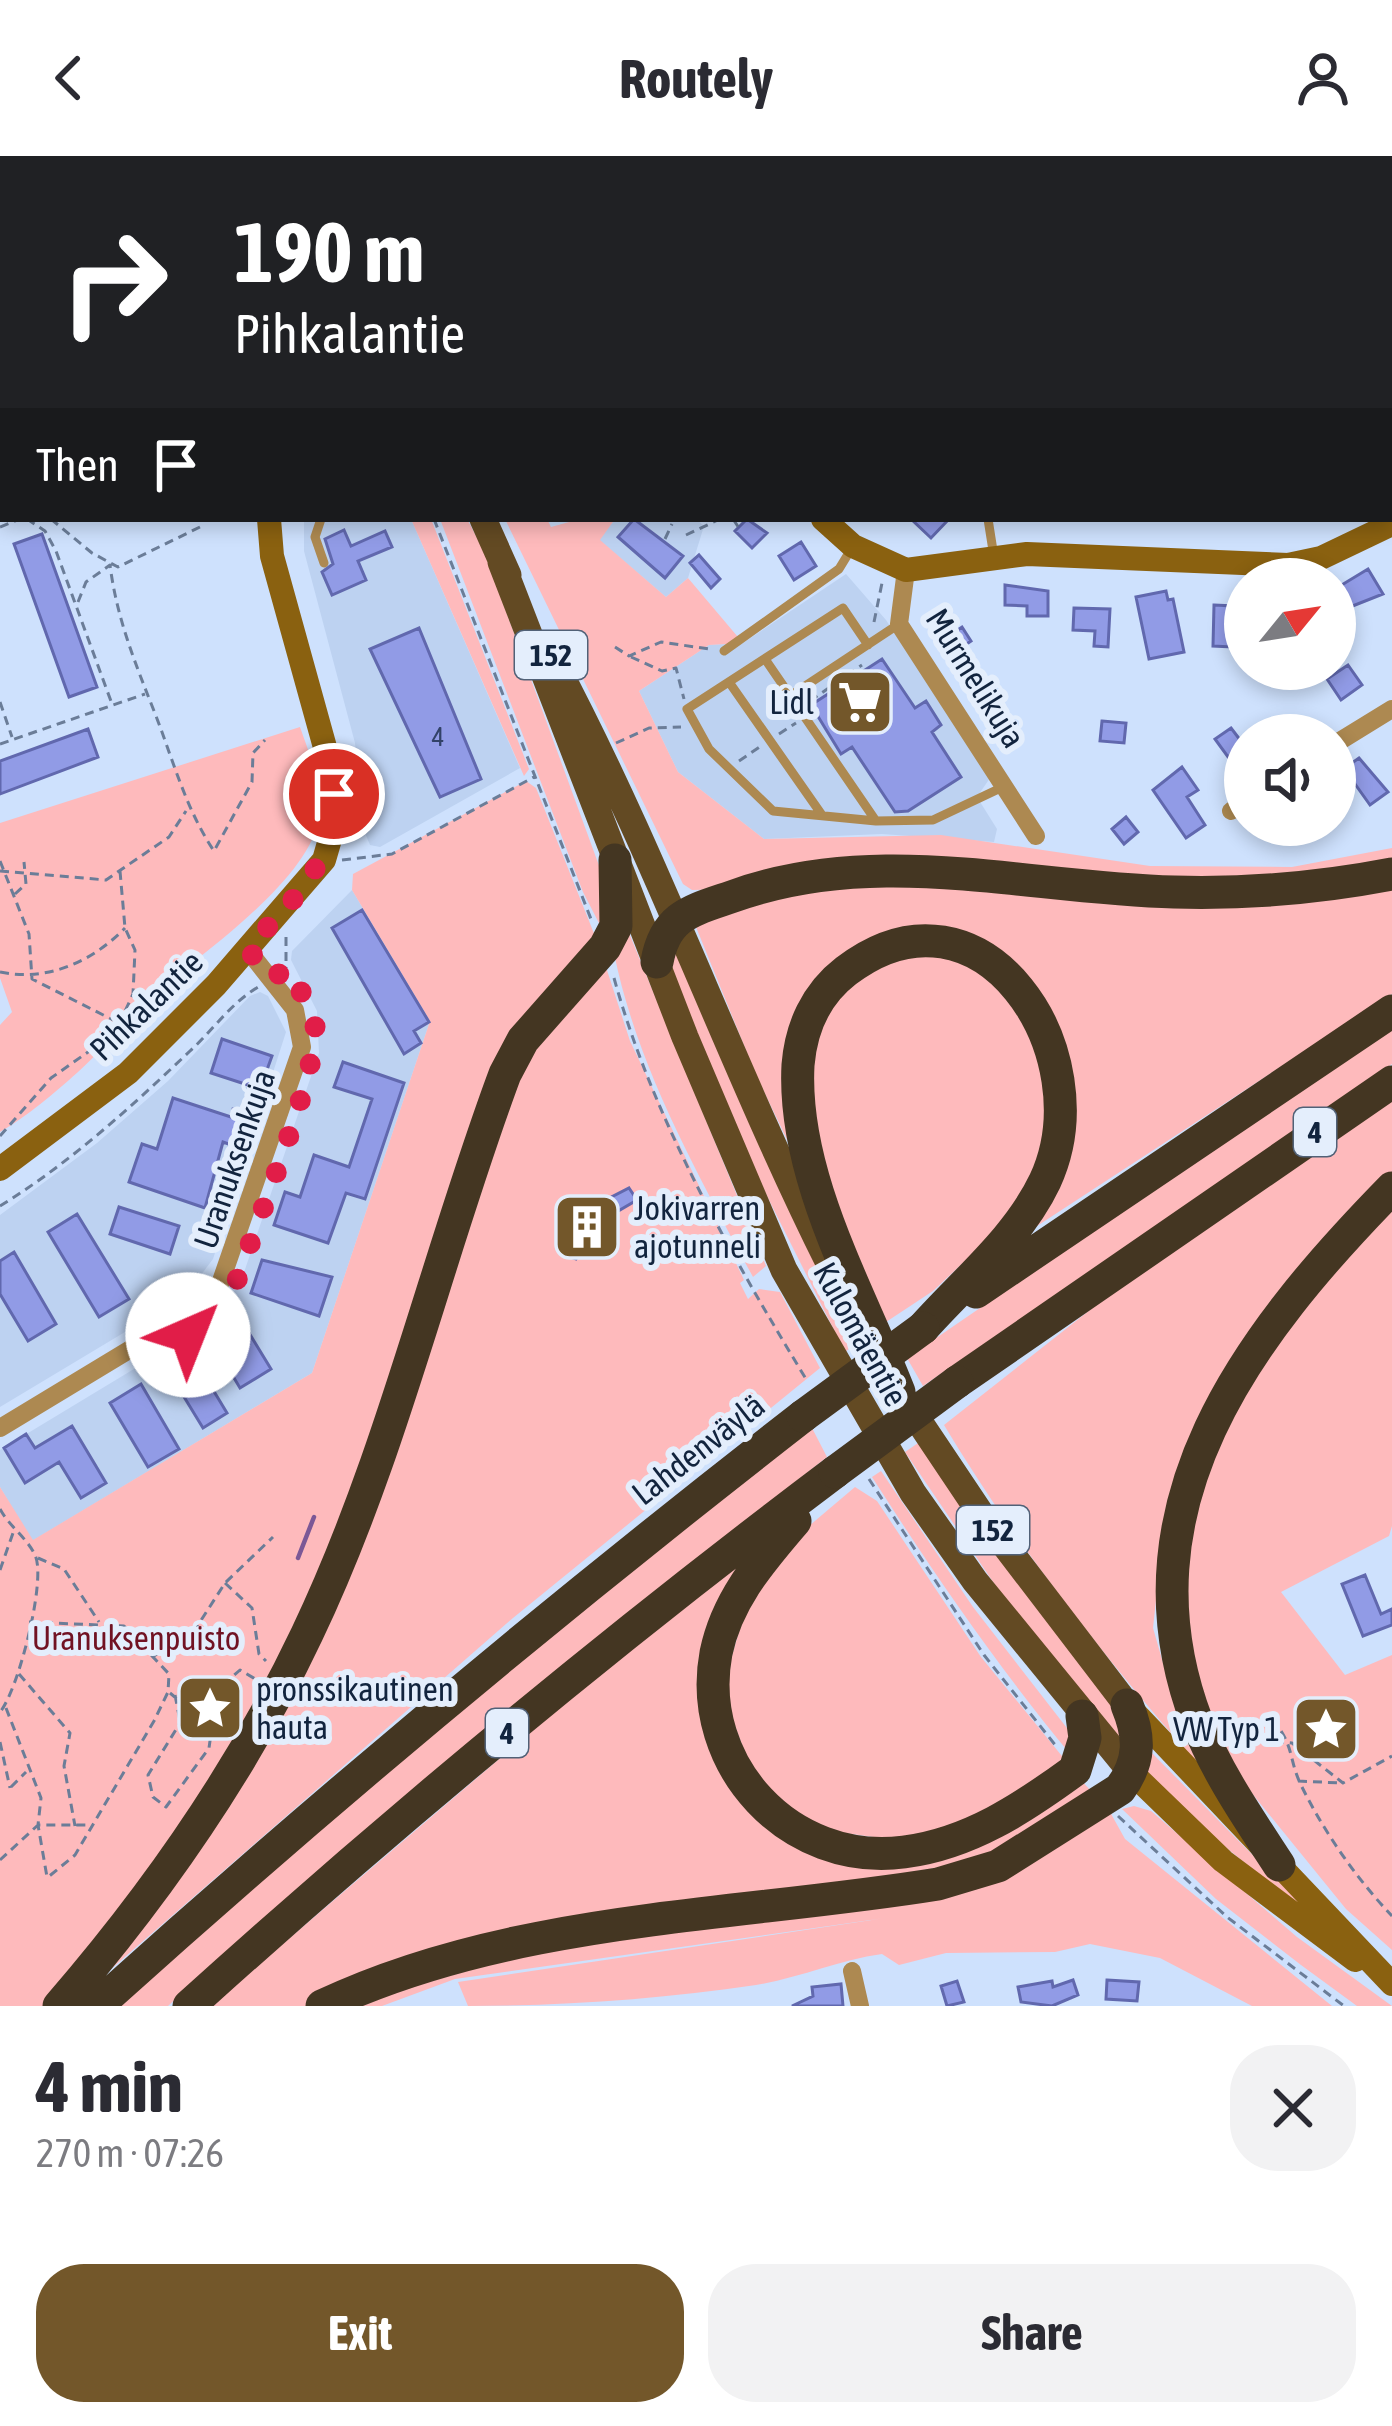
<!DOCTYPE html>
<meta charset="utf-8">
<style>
body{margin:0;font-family:"Asap Condensed",sans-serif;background:#f2f2f3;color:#2b2b33;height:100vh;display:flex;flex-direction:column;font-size:45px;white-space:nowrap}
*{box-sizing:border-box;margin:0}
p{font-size:39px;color:#7c7c81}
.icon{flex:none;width:66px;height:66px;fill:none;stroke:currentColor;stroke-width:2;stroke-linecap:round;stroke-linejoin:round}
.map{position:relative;height:1850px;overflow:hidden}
.sheet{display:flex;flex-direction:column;background:#fff;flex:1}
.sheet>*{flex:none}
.banner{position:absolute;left:0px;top:0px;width:1392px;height:366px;box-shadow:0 6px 18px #0003;background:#202124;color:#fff;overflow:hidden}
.needle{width:78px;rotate:60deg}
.controls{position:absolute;left:1224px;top:402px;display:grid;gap:24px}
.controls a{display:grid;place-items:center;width:132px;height:132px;border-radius:50%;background:#fff;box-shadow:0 6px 18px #0003;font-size:60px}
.pin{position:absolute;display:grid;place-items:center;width:102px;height:102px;color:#fff;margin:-51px;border:6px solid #fff;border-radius:50%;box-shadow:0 3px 12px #0007}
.me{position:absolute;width:132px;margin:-66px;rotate:44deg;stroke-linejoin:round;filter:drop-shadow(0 0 9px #0008)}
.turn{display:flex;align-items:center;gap:42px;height:252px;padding:0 36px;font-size:54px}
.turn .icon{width:156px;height:156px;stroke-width:2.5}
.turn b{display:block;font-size:84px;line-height:102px}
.then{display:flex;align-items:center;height:114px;padding:0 36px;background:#0003;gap:24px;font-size:45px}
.round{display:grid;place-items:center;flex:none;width:126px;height:126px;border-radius:48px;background:#f2f2f3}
.headline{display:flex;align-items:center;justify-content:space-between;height:204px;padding:0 36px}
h1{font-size:72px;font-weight:700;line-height:90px}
.button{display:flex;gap:24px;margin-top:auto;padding:24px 36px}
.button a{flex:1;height:138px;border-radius:48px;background:#73572a;color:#fff;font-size:48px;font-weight:700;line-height:138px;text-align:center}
.button a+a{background:#f2f2f3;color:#2b2b33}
header{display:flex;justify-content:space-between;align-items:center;height:156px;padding:0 36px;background:#fff;font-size:54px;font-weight:700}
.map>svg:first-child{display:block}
.built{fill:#bdd2f1}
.green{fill:#febabc}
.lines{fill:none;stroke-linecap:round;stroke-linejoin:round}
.stream{stroke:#7c5896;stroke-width:4.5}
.building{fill:#919be6;stroke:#6168ae;stroke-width:3}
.path{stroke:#6b7d98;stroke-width:3;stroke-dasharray:9 6;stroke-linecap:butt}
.lane{stroke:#ad8951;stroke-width:9}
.street{stroke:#ad8951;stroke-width:18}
.secondary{stroke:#8a6110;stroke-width:24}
.primary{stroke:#634a23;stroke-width:27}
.highway{stroke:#443622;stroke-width:33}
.highway-bridge{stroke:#443622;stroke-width:33}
.route{stroke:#e11d48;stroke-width:21;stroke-dasharray:0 37.8}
.labels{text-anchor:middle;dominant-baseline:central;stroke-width:12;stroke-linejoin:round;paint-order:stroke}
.number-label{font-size:27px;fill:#324268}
.shield{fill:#e4eefc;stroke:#516177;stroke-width:3}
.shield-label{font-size:30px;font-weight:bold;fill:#12243e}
.street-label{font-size:33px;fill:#12243e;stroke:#e4eefc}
.poi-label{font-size:33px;fill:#12243e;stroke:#e4eefc;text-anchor:end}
.park-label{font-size:33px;fill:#711223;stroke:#e4eefc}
</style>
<header><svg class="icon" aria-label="back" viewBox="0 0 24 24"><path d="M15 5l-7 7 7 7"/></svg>Routely<svg class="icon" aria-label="person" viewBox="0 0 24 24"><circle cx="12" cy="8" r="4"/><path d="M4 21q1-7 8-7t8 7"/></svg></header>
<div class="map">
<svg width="1392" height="1850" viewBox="0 0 1392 1850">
<rect width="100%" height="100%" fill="#cee1fd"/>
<path class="built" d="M304,363H411L520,612L380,691L370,689L365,677L355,587L304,395Z
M615,363H696L704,370L688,422L666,441L599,384Z
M846,418L886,464L990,622L977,641L997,673L994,686L882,678L764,683L678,616L639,535L709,489L743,487Z
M352,734L430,865L312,1217L32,1385L0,1331V1294L210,1167L240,1128L319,897L317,855L291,804L292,795Z
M260,836L268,840L286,876L213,1103L185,1140L0,1251V1059L97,987L168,925L250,840Z"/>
<path class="green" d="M787,0H1098L784,3Z
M411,363H431L529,613L524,620Z
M440,363H467L484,395L601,715L603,775L583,736Z
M505,363H547L551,371L580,363H615L600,384L666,441L688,422L743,487L709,489L639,535L678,616L764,683L941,679L1150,710L1292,711L1392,692V705L1270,726L1116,723L692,734L683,728Z
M300,571C310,600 323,629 319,660C312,727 181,813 130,856C111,892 36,956 0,976V869L12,856L0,822V667Z
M526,625L536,632L597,785L558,826L285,1503L200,1648L48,1850H0V1331L33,1384L312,1217L430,865L352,734L353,718Z
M1392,723V838L1034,1072L1064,900L951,779L800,856L816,1044L756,919L696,771L699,763L813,726Z
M629,777L766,1110L753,1121C698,1019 637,911 614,797Z
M673,783L791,1051L860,1184L845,1196L752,1010L671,817Z
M943,796L982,811L1036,871L1050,984L1015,1058L933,1135L886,1166C846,1073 765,929 841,834C863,806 910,802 943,796Z
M605,808L630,885L744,1124L740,1127L748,1143L759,1133L780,1136L820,1212L513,1462L87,1834L257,1593L529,886Z
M1392,870V908L923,1230L907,1202Z
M1392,942V1023L1175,1320L1166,1353L1153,1472L1186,1587L1209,1606L1212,1624C1113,1513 1021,1397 944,1269L1095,1150Z
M1392,1045V1370L1389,1380L1281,1436L1345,1519L1392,1499V1794L1346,1753L1224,1603L1183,1477L1191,1349L1254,1208Z
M812,1272L827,1301C603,1479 378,1656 168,1850H116L515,1503Z
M921,1285L1123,1563L1127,1591L1004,1442L905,1296Z
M881,1315L973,1451L1070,1576L1071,1599C998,1511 934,1418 872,1321Z
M855,1331L877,1345L981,1501L1066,1605L1024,1640L909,1686L816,1673L754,1621L722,1535L751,1433L796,1381Z
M743,1405L727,1439L726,1610L859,1704L1079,1622L1093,1637L991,1703L615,1764L308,1850H210L560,1551Z
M1147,1592L1298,1745L1302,1752C1246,1708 1190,1666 1144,1611Z
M1134,1650L1151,1655L1297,1781L1392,1850H1357L1301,1809L1216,1743L1122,1653Z
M1110,1656L1125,1683L1332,1850H1252L1160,1802L1090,1788L1055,1796L946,1797L899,1809L882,1798C839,1804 799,1822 756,1829C662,1843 563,1850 468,1850L458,1826L885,1762L455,1823L382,1850H344L554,1790L880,1748Z"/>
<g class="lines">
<path class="stream" d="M298,1402L314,1361"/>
</g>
<path class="building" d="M634,363L683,400L665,422L618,381Z
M747,363L767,377L752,392L735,375Z
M911,363H949L931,382Z
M344,374L351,390L385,375L392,391L358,405L366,424L332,439L322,416L333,408L325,383Z
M42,378L97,531L69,541L14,388Z
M801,386L816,410L794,424L779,400Z
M699,399L720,423L711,432L690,407Z
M1368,413L1383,438L1345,453L1335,433Z
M1005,429L1048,435V460H1027V450L1005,449Z
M1166,435L1168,444L1173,443L1184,496L1149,503L1136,441Z
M1214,449L1234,450L1232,491L1213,490Z
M1074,452L1110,453L1108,491L1094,490L1095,475L1073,474Z
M962,471L971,485L955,496L946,482Z
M419,472L481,623L440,641L370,493Z
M882,503L915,552L926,545L941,569L932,576L961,621L908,655L895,656L852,591L841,598L811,549Z
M1348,509L1362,529L1341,544L1327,523Z
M1102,565L1126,567L1124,587L1100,585Z
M1231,572L1244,589L1228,601L1215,583Z
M88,573L98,601L0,638V605Z
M1359,602L1388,636L1370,649L1355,628L1346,634L1335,619Z
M1182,611L1198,634L1187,641L1205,669L1186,682L1153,634Z
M1126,661L1138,676L1124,688L1112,673Z
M1290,669H1324L1301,685Z
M362,754L429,866L414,875L421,887L404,898L332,772Z
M222,883L272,900L260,933L211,917Z
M343,906L404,927L365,1043L346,1037L328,1087L274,1069L285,1036L300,1041L314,999L349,1011L372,943L334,931Z
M173,942L231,961L233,953L251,958L240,992L223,986L205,1052L129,1026L142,988L157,993Z
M629,1032L637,1044L603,1064L576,1103L562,1098L596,1049Z
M119,1051L179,1070L170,1098L110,1078Z
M77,1058L129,1143L99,1161L48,1076Z
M14,1096L56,1168L28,1185L0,1138V1105Z
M262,1104L332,1121L319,1160L251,1137Z
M167,1138L173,1149L148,1164L142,1153Z
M243,1167L271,1213L240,1232L212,1185Z
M192,1199L227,1257L203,1272L167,1213Z
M141,1228L179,1293L148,1311L110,1247Z
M72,1270L106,1327L81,1342L59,1306L25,1327L4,1292L26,1278L35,1292Z
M1365,1419L1381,1458L1392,1453V1469L1363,1480L1342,1428Z
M1073,1824L1078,1839L1052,1850L1021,1846L1018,1831L1052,1825L1053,1831Z
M1107,1824L1139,1826L1137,1845L1106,1843Z
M957,1825L964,1846L947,1850L941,1830Z
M841,1828L843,1850H792L813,1840L812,1831Z"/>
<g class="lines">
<path class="path" d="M227,0L233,3
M242,0L244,3
M337,0L339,3
M1149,3L1154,0
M0,129L3,131
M0,195L3,194
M0,320L3,323
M27,363L45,375L56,395L112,548
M51,363L92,397L118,411L200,371V363
M434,363L591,763
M733,363L739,372
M0,371L20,363
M686,379L720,363
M665,383L672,368
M78,446L86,426L110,409C117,464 136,509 156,560C174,607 186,653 214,695L252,626L253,597L265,584
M874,466L882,427
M615,491L629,500L661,486L709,493
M631,501L662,515L676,512L684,543
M810,545L862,509
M0,546L12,581
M779,578L796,567
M616,587L649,572L681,571
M0,588L145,538
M739,605L761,590
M342,704L392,698L534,621
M0,705L29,778L32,823L119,867L143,872
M0,715L106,724L169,681L186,655
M15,738L26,728L24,706
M286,781V812
M0,816C47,826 92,806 125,772
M614,822C653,963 731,1099 806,1223
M0,980L51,922L115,877L133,838L135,794L125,772L120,715
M0,1050C70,1007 131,951 190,895C214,873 230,848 258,831
M869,1323L984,1499L1056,1590
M0,1353C9,1370 27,1382 35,1399C47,1423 18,1535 0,1556
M38,1402L64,1413L99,1466
M0,1414L13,1377
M225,1427L252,1452L259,1498L266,1505
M29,1466L124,1470L169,1518L168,1536L154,1565L75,1699L47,1722
M154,1500L198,1469L225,1427L273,1381
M19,1518L70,1577L64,1610L75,1670
M170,1537L194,1557
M175,1539L180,1565
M204,1549H215L209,1592L166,1651L153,1641L148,1619L180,1567L240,1514L257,1524
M6,1552L41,1642L38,1669L47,1721
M1272,1563C1295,1590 1288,1602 1301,1629C1324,1676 1356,1722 1392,1760
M1230,1582L1292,1587L1343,1627L1392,1600
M0,1586L10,1632
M1298,1625L1341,1627
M11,1631L26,1616
M1118,1660L1227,1761L1344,1850
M0,1704L38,1669H87"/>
<path class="lane" d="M321,363L315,381L324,407
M988,363L994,401
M868,489L843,452L687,553L709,593L773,655L876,665L933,664L1005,630
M724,495L839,413L853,390
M765,503L876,665
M729,526L822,659
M790,540L899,468"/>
<path class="street" d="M41,0L43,3
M702,0L704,3
M1107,0V3
M438,3L442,0
M906,414L899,468L1036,680
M1335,588L1392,553
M1231,655L1245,646
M0,1272L205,1148L220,1128L302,891L295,854L247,793
M852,1815L860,1850"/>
<path class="secondary" d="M823,363L853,390L906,414L1027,398L1288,409L1321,402L1392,368
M0,1013L128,917L216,829L324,704L335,666L331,613L272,400L269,363
M1134,1556L1392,1828
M1132,1617L1223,1705L1355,1804"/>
<path class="primary" d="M293,0L296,3
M483,363L508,419
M501,406L685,881L784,1114L913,1337L975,1425L1132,1617
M554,506C658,702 731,911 830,1109
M904,1243L981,1358L1127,1549"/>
<path class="highway" d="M657,806C665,760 690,755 731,741C877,688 1024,732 1174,736C1247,738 1320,732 1392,718
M976,1136L1392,855
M957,1226L1392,926
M899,1236C860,1135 792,1021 798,909C801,872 816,838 846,815C982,711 1104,898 1045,1025C1018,1082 965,1125 923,1172
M795,1365C761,1405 727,1443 716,1497C695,1609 790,1711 904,1696C969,1688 1023,1652 1075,1614L1085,1582L1082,1560
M1279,1709C1249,1663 1217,1617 1197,1566C1115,1351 1249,1178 1392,1032
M59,1850C156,1738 243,1613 307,1478C392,1300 436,1103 505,918L523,884L605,791L616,770L615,704
M97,1850C325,1644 560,1449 803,1260
M189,1850C396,1663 612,1484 835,1316
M322,1850C512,1760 734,1761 938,1728L998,1710L1120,1633C1141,1605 1140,1580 1127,1549"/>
<path class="highway-bridge" d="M803,1260L923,1172
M835,1316L957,1226"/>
</g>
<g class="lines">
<path class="route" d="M188,1179L214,1157L236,1127C253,1076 319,915 315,870C313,850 296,829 286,812L274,822L247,793C291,746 337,707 334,638"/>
</g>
<defs>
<g id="supermarket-square" transform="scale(3.45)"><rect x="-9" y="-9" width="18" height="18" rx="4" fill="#73572a" stroke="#e4eefc"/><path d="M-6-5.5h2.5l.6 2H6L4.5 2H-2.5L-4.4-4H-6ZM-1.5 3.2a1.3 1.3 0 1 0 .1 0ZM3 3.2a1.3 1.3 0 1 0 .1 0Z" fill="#fff"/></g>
<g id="building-square" transform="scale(3.45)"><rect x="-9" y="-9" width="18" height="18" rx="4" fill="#73572a" stroke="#e4eefc"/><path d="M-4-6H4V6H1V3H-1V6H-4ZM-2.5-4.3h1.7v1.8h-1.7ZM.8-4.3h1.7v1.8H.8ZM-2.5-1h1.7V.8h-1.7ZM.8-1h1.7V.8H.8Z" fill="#fff"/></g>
<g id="sight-square" transform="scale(3.45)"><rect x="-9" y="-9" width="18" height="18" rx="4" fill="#73572a" stroke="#e4eefc"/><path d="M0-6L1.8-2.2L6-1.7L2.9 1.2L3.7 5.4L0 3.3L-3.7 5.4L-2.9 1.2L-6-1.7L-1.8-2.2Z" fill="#fff"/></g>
</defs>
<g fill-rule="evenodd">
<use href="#supermarket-square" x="860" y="546"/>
<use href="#building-square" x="587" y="1071"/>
<use href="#sight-square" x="210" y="1552"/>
<use href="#sight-square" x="1326" y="1573"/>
</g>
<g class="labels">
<g class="number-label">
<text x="438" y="580">4</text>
</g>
<g class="shield">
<rect x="515" y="475" width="72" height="48" rx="9"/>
<rect x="1294" y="952" width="42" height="48" rx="9"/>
<rect x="957" y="1350" width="72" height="48" rx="9"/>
<rect x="486" y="1553" width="42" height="48" rx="9"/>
</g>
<g class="shield-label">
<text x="551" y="499">152</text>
<text x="1315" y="976">4</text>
<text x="993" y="1374">152</text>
<text x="507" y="1577">4</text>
</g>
<g class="street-label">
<text transform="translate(976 522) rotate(58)">Murmelikuja</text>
<text transform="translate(146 849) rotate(-44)">Pihkalantie</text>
<text transform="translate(234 1003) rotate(-71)">Uranuksenkuja</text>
<text transform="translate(861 1178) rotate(61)">Kulomäentie</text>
<text transform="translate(698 1293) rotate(-38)">Lahdenväylä</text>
</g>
<g class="poi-label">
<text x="814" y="546">Lidl</text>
<text x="634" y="1052" text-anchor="start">Jokivarren<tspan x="634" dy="38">ajotunneli</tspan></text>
<text x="256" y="1533" text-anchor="start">pronssikautinen<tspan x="256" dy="38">hauta</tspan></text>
<text x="1280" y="1573">VW Typ 1</text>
</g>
<g class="park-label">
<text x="136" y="1482">Uranuksenpuisto</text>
</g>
</g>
</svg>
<div class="controls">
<a><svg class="needle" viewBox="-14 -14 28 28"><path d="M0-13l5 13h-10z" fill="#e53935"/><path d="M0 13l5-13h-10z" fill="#7c7c81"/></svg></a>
<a><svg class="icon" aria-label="sound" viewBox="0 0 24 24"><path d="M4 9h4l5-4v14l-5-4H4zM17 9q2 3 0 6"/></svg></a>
</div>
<div class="pin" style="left:334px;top:638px;background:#d93025"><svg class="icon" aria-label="arrive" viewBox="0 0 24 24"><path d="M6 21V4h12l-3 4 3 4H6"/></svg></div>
<svg class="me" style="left:188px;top:1179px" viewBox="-20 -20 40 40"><circle r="19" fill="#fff"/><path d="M0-13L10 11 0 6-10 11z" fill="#e11d48"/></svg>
<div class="banner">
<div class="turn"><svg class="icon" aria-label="right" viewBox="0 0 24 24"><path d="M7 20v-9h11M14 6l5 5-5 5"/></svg><div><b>190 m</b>Pihkalantie</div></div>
<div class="then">Then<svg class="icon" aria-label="arrive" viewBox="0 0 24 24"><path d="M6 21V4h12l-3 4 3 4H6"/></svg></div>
</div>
</div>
<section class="sheet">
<div class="headline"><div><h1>4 min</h1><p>270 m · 07:26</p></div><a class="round"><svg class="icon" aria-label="close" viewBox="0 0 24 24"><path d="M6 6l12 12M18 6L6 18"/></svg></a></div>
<div class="button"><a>Exit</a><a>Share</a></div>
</section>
